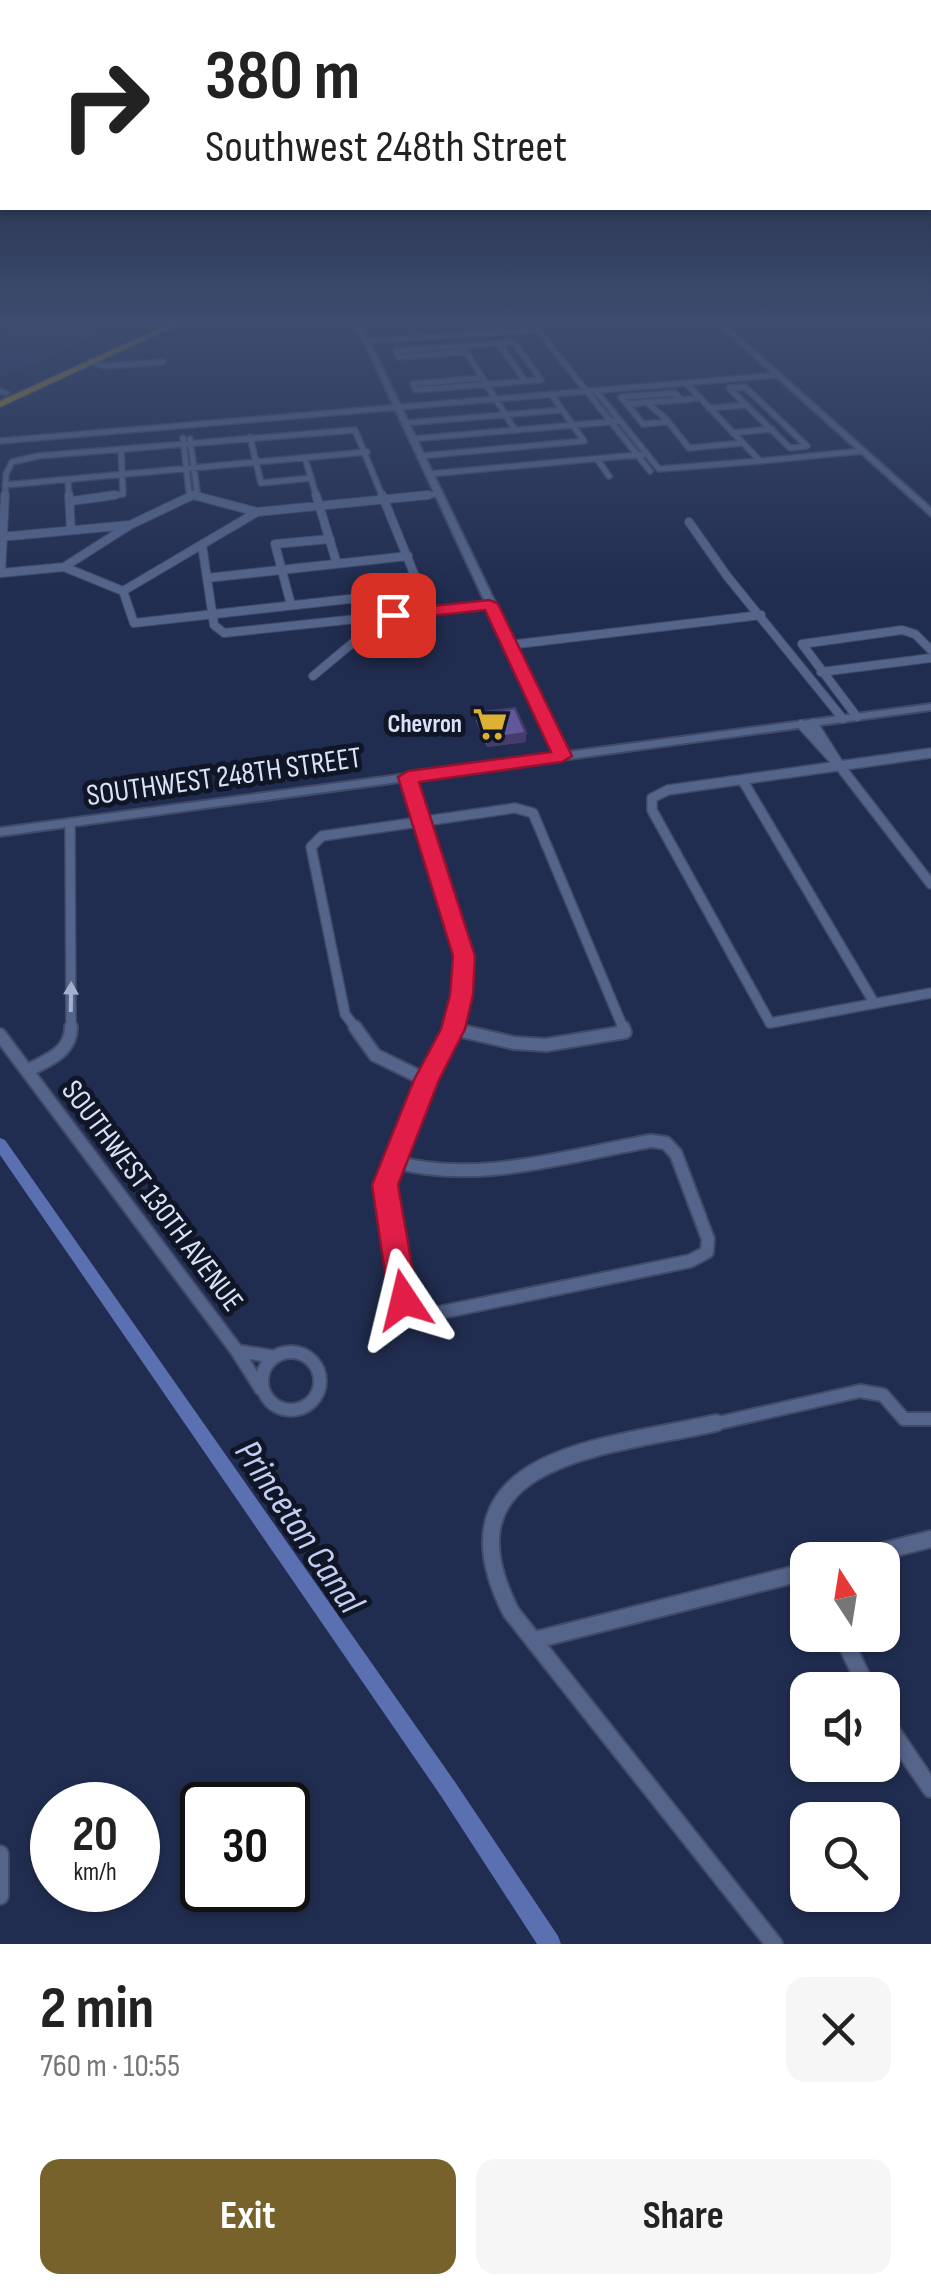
<!DOCTYPE html>
<meta charset="utf-8">
<style>
body{margin:0;font-family:"Sofia Sans Condensed",sans-serif;background:#f6f6f6;color:#222;height:100vh;display:flex;flex-direction:column;font-size:38px;white-space:nowrap}
*{box-sizing:border-box;margin:0}
p{font-size:32px;color:#767676}
.icon{flex:none;width:55px;height:55px;fill:none;stroke:currentColor;stroke-width:2;stroke-linecap:round;stroke-linejoin:round}
.map{position:relative;height:1944px;overflow:hidden}
.side{display:flex;flex-direction:column;background:#fff;flex:1}
.side>*{flex:none}
.guide{position:absolute;left:0px;top:0px;width:932px;height:210px;box-shadow:0 2px 8px #0004;background:#fff;color:#222;overflow:hidden}
.needle{width:65px;rotate:348deg}
.fabs{position:absolute;left:790px;top:1542px;display:grid;gap:20px}
.fabs a{display:grid;place-items:center;width:110px;height:110px;border-radius:20px;background:#fff;box-shadow:0 2px 8px #0004;font-size:50px}
.speed{position:absolute;left:30px;top:1782px;display:flex;gap:20px;font-size:50px;font-weight:700;text-align:center}
.speed>*{display:grid;place-content:center;width:130px;height:130px;border-radius:50%;background:#fff;box-shadow:0 2px 8px #0004;line-height:1}
.speed small{font-size:25px;font-weight:400}
.speed .limit{border:5px solid #111;border-radius:15px;background:#fff;color:#111}
.pin{position:absolute;display:grid;place-items:center;width:85px;height:85px;color:#fff;margin:-42px;border-radius:20px;box-shadow:0 5px 15px #0006}
.me{position:absolute;width:110px;margin:-55px;rotate:350deg;stroke-linejoin:round;filter:drop-shadow(0 0 8px #0008)}
.turn{display:flex;align-items:center;gap:35px;height:210px;padding:0 40px;font-size:45px}
.turn .icon{width:130px;height:130px;stroke-width:2.5}
.turn b{display:block;font-size:70px;line-height:85px}
.round{display:grid;place-items:center;flex:none;width:105px;height:105px;border-radius:20px;background:#f6f6f6}
.head{display:flex;align-items:center;justify-content:space-between;height:170px;padding:0 40px}
h1{font-size:60px;font-weight:700;line-height:75px}
.cta{display:flex;gap:20px;margin-top:auto;padding:20px 40px}
.cta a{flex:1;height:115px;border-radius:20px;background:#76622a;color:#fff;font-size:40px;font-weight:700;line-height:115px;text-align:center}
.cta a+a{background:#f6f6f6;color:#222}
.map>svg:first-child{display:block}
.built{fill:#27345e}
.lines{fill:none;stroke-linecap:round;stroke-linejoin:round}
.canal{fill:#5a70b0;fill-rule:evenodd}
.street-far4-casing{stroke:#414a67;stroke-width:8}
.street-far3-casing{stroke:#414a67;stroke-width:10}
.street-far2-casing{stroke:#414a67;stroke-width:12}
.street-far1-casing{stroke:#414a67;stroke-width:16}
.street-casing{stroke:#414a67;stroke-width:20}
.secondary-casing{stroke:#414a67;stroke-width:4}
.highway-casing{stroke:#414a67;stroke-width:3}
.street-far4{stroke:#55648b;stroke-width:5}
.street-far3{stroke:#55648b;stroke-width:8}
.street-far2{stroke:#55648b;stroke-width:9}
.street-far1{stroke:#55648b;stroke-width:12}
.street{stroke:#55648b;stroke-width:16}
.secondary{fill:#55648b;fill-rule:evenodd}
.highway{fill:#af8b1e;fill-rule:evenodd}
.wall{fill:#534b84}
.shaded-wall{fill:#443d6b}
.building{fill:#615799;stroke:#443d6b;stroke-width:2.5}
.oneway{fill:#a4b0cd}
.route{fill:#e11d48;stroke:#92132f;stroke-width:2.5}
.labels{text-anchor:middle;dominant-baseline:central;stroke-width:10;stroke-linejoin:round;paint-order:stroke}
.far-poi-label{font-size:25px;font-weight:bold;fill:#d9e2f9;stroke:#111626;text-anchor:end}
.street-label{font-size:30px;fill:#d9e2f9;stroke:#111626}
.near-water-label{font-size:38px;font-style:italic;fill:#c0cef2;stroke:#111626}
</style>
<div class="map">
<svg width="931" height="1944" viewBox="0 0 931 1944">
<rect width="100%" height="100%" fill="#212d50"/>
<path class="built" d="M7,321H129L1,378L0,353Z"/>
<g class="lines">
<path class="canal" d="M0,1138L5,1140L455,1782L558,1936L561,1944H537L441,1796L0,1155Z"/>
<g class="street-far4-casing">
<path id="street-far4" d="M367,341L538,330L650,471
M498,343L525,381
M463,347L515,430
M466,352L399,357L396,351L514,342L541,380L416,390L413,384L482,378
M90,362L106,366L163,362
M686,383L760,461L863,451
M745,387L807,446L790,448L729,388Z
M596,391L659,469L760,461
M675,393L681,400L627,404L621,397Z
M681,400L700,398
M646,402L666,419L689,448L743,443
M627,404L643,424L666,422
M709,408L747,405
M405,423L562,410
M733,433L772,429
M250,437L261,483L311,478
M183,438L189,492L193,495
M190,439L197,491L193,495
M412,439L620,421
M0,441L779,375
M420,456L584,441L551,394
M305,458L317,498
M597,459L609,476
M429,474L647,454
M68,480L69,498
M5,485L367,452
M193,495L203,498
M5,498L6,474L12,462L38,456L355,430L383,498
M97,498L123,494L121,449
M188,498L193,495
M403,498L439,494"/>
</g>
<g class="street-far3-casing">
<path id="street-far3" d="M5,495L1,573L64,567L123,591
M69,495L71,530
M193,495L257,512L428,495
M316,495L337,564
M72,501L115,495
M689,522L727,576L843,719
M0,537L129,525
M202,545L214,625L224,633L490,605
M64,567L130,525L193,495
M207,578L408,556
M123,591L134,623L421,591L382,495
M123,591L257,512
M291,605L275,544L330,539
M509,645L761,615
M821,672L931,658
M313,676L367,631V618
M857,717L802,644L902,630L915,634L931,650
M813,723L816,728
M801,724L805,728"/>
</g>
<g class="street-far2-casing">
<path id="street-far2" d="M802,725L835,761
M814,725L839,765L931,884
M931,753L668,790L652,798V810L770,1023L931,993
M408,777L464,956L461,995L453,1030
M743,781L873,1001
M70,823L71,1030
M453,1029L457,1030
M357,1030L345,1014L311,847L322,836L515,808L533,813L624,1030"/>
</g>
<g class="street-far1-casing">
<path id="street-far1" d="M355,1027L375,1055L426,1080
M453,1029L514,1043L546,1045L625,1032L623,1027
M0,1035L237,1351L261,1389
M27,1071C47,1060 71,1053 71,1027
M396,1162C478,1185 569,1155 651,1141L666,1143L676,1154L708,1239L707,1252L690,1261L433,1314L419,1311L404,1300L385,1185L426,1080L453,1027
M237,1351L275,1357
M262 1381a29 29 0 1 1 58 0a29 29 0 1 1-58 0Z
M705,1426L860,1391L883,1395L904,1419H931"/>
</g>
<g class="street-casing">
<path id="street" d="M716,1423C609,1447 431,1454 511,1612L774,1944
M848,1560L931,1539
M842,1635L868,1690
M535,1640L808,1571
M882,1717L931,1789
M0,1854V1896"/>
</g>
<g class="secondary-casing">
<path id="secondary" d="M354,321H360L567,752L931,704V710L0,836V828L556,754Z
M714,321H721L931,508V516Z
M0,389L10,393L6,395L0,393Z"/>
</g>
<g class="highway-casing">
<path id="highway" d="M176,321H186L0,407V401Z"/>
</g>
<use href="#street-far4" class="street-far4"/>
<use href="#street-far3" class="street-far3"/>
<use href="#street-far2" class="street-far2"/>
<use href="#street-far1" class="street-far1"/>
<use href="#street" class="street"/>
<use href="#secondary" class="secondary"/>
<use href="#highway" class="highway"/>
</g>
<path class="wall" d="M476,713L526,733V742L487,747L476,721Z"/>
<path class="shaded-wall" d="M526,733V742L487,747V739Z"/>
<path class="building" d="M515,708L526,733L487,739L476,713Z"/>
<defs><path id="oneway-solid" d="M-6-.8H1V-3.2L6.5 0L1 3.2V.8H-6Z" transform="scale(2.5)"/></defs>
<use class="oneway" href="#oneway-solid" transform="translate(71 997) rotate(-89)"/>
<linearGradient id="sky" x2="0" y2="1"><stop stop-color="#12192c"/><stop offset="0.54" stop-color="#3d4c6f"/><stop offset="1" stop-color="#3d4c6f" stop-opacity="0"/></linearGradient>
<rect width="931" height="593" fill="url(#sky)"/>
<path class="route" d="M490,600L498,604L572,756L562,762L419,782L475,956L473,995L465,1029L439,1080L398,1185L418,1300L414,1310L404,1313L394,1310L389,1300L372,1185L414,1080L441,1029L450,995L453,956L398,777L408,771L551,752L485,610L393,620L385,615L393,610Z"/>
<defs>
<g id="supermarket-bare" transform="scale(2.7)"><path d="M-6-5.5h2.5l.6 2H6L4.5 2H-2.5L-4.4-4H-6ZM-1.5 3.2a1.3 1.3 0 1 0 .1 0ZM3 3.2a1.3 1.3 0 1 0 .1 0Z" fill="#ddb133" stroke="#111626" stroke-width="2.5" paint-order="stroke"/></g>
</defs>
<g fill-rule="evenodd">
<use href="#supermarket-bare" x="490" y="724"/>
</g>
<g class="labels">
<g class="far-poi-label">
<text x="462" y="724">Chevron</text>
</g>
<g class="street-label">
<text transform="translate(224 777) rotate(-8)">SOUTHWEST 248TH STREET</text>
<text transform="translate(152 1196) rotate(53)">SOUTHWEST 130TH AVENUE</text>
</g>
<g class="near-water-label">
<text transform="translate(299 1527) rotate(56)">Princeton Canal</text>
</g>
</g>
</svg>
<div class="fabs">
<a><svg class="needle" viewBox="-14 -14 28 28"><path d="M0-13l5 13h-10z" fill="#e53935"/><path d="M0 13l5-13h-10z" fill="#767676"/></svg></a>
<a><svg class="icon" aria-label="sound" viewBox="0 0 24 24"><path d="M4 9h4l5-4v14l-5-4H4zM17 9q2 3 0 6"/></svg></a>
<a><svg class="icon" aria-label="search" viewBox="0 0 24 24"><circle cx="10" cy="10" r="6"/><path d="M15 15l6 6"/></svg></a>
</div>
<div class="speed"><div>20<small>km/h</small></div><div class="limit">30</div></div>
<div class="pin" style="left:393px;top:615px;background:#d93025"><svg class="icon" aria-label="arrive" viewBox="0 0 24 24"><path d="M6 21V4h12l-3 4 3 4H6"/></svg></div>
<svg class="me" style="left:404px;top:1300px" viewBox="-20 -20 40 40"><path d="M0-17L14 15 0 8-14 15z" fill="#e11d48" stroke="#fff" stroke-width="4"/></svg>
<div class="guide">
<div class="turn"><svg class="icon" aria-label="right" viewBox="0 0 24 24"><path d="M7 20v-9h11M14 6l5 5-5 5"/></svg><div><b>380 m</b>Southwest 248th Street</div></div>
</div>
</div>
<section class="side">
<div class="head"><div><h1>2 min</h1><p>760 m · 10:55</p></div><a class="round"><svg class="icon" aria-label="close" viewBox="0 0 24 24"><path d="M6 6l12 12M18 6L6 18"/></svg></a></div>
<div class="cta"><a>Exit</a><a>Share</a></div>
</section>
